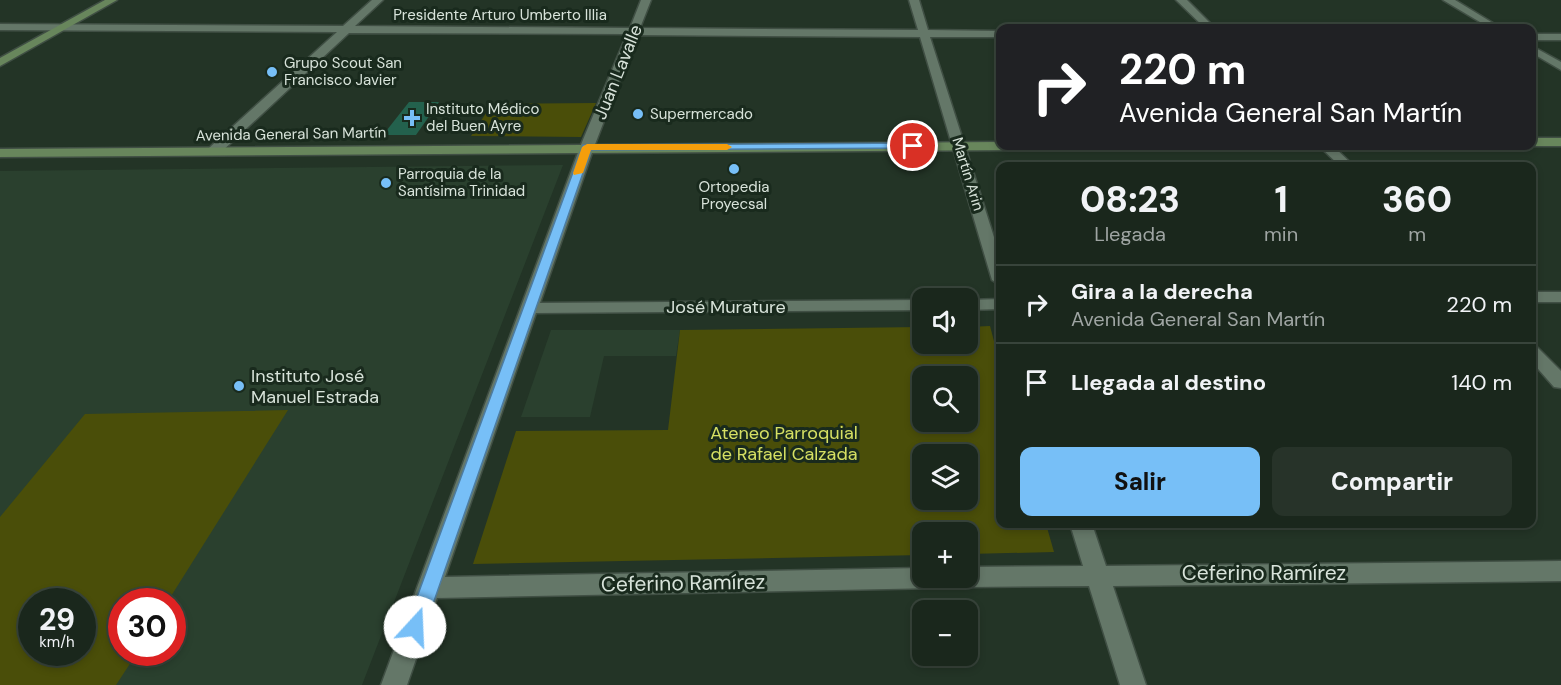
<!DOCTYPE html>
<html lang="es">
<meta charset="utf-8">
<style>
body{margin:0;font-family:"DM Sans",sans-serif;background:#273329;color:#f1f3f6;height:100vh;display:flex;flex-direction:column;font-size:22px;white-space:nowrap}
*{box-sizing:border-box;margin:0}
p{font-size:20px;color:#9fa5a3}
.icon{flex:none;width:33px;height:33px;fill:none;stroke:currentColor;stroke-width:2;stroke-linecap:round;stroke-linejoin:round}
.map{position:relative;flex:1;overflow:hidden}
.drawer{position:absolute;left:996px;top:162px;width:540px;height:366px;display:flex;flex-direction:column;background:#1a271c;border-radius:12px;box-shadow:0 3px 9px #0003,0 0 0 2px #38443b}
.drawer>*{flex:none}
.top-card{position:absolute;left:996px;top:24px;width:540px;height:126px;border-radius:12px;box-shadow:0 3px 9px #0003,0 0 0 2px #38443b;background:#202124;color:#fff;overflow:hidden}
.tools{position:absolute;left:912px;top:288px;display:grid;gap:12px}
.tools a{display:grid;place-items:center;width:66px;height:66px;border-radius:12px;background:#1a271c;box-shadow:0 3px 9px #0003,0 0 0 2px #38443b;font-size:30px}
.speed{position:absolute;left:18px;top:588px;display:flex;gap:12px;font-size:30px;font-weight:700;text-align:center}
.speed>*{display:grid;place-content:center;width:78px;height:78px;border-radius:50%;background:#1a271c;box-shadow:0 3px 9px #0003,0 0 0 2px #38443b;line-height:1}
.speed small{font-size:15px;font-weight:400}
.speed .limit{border:9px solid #d22;background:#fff;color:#111}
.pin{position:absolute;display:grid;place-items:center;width:51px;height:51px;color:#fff;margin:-26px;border:3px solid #fff;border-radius:50%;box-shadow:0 2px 6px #0007}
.me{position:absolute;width:66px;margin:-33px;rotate:20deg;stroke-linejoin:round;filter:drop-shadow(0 0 4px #0008)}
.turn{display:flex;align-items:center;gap:21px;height:126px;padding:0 24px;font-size:27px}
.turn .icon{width:78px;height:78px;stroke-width:2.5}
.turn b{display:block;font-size:42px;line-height:51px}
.eta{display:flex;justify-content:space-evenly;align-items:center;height:102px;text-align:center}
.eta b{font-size:36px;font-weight:800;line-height:42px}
.action{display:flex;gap:12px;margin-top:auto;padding:12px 24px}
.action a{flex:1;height:69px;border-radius:12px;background:#77bff7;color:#111;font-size:24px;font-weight:800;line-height:69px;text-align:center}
.action a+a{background:#273329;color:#f1f3f6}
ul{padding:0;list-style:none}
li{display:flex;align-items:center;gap:18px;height:78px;padding:0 24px;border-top:2px solid #38443b}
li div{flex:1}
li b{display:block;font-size:22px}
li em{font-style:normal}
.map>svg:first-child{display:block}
.built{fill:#2a402e;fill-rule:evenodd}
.green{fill:#4a4e09;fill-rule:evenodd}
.building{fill:#23614d}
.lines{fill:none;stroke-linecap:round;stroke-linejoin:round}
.street-casing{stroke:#404f44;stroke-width:3}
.secondary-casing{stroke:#404f44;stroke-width:3}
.street{fill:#647768;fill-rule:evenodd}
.secondary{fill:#68865c;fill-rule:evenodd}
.route{fill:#77bff7;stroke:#4d7ca1;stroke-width:1.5}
.slow{fill:#f59e0b}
.poi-dot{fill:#77bff7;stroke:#192a1d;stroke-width:2}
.labels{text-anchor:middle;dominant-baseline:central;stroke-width:6;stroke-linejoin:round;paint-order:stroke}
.far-street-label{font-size:15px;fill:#d8e3da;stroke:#192a1d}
.far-poi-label{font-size:15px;fill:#d8e3da;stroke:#192a1d;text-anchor:start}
.street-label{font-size:18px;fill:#d8e3da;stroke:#192a1d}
.poi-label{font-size:18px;fill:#d8e3da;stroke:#192a1d;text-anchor:start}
.park-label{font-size:18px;fill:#d6e063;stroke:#192a1d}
.near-street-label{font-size:21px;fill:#d8e3da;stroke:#192a1d}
</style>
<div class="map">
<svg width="1561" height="685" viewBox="0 0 1561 685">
<rect width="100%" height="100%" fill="#233426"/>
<path class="built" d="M563,165L362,685H0V171ZM32,602H82V652H32ZM122,602H172V652H122Z
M551,330H680L676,356H604L590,417H521Z"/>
<path class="green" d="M596,103L581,137L471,136L492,104Z
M990,326L1000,364V524H1046L1054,552L968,554V532H922V555L473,564L516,431L668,430L680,330L922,327V344H968V327ZM922,376H968V422H922ZM968,454V500H922V454Z
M288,410L168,601L122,602V652L137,653L116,685H0V517L85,414ZM32,602H82V652H32Z"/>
<path class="building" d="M409,102H439L416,135H383Z"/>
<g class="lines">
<g class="street-casing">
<path id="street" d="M372,0H383L355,26L630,28L641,0H651L640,28L918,30L909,0H919L928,30L1000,31V37H930L1000,256V285L992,280L920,37L637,35L594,147L540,303L922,300V310L536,313L445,577L922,568V578H949L945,585L937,588L437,598L407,685H381L580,147L627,34L349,33L219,154L214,155L207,151L209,148L337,32L0,30V24L343,26Z
M1176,0H1187L1215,28H1205Z
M1443,0H1455L1501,28H1490Z
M1532,34H1561V40H1532Z
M1532,46L1561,62V70L1532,53Z
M1319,146H1333L1354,166H1340Z
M1532,292H1561V302H1532Z
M1000,299V309L968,310V300Z
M1532,346L1538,348L1561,371V388L1554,387L1532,362Z
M1070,524H1092L1106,566L1561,561V581L1113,586L1146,685H1120L1089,586L968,587L960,584L956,578H968V567L1083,566Z"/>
</g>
<g class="secondary-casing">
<path id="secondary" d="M105,0H117L0,66V58Z
M1532,138H1561V146H1530Z
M1000,142V146H1022L1015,150L0,157V149Z"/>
</g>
<use href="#street" class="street"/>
<use href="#secondary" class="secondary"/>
</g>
<path class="route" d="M913,143L918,146L916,148L591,150L425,627L422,633L415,635L408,633L406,627L583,145Z"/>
<path class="slow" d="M587,144H727L732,147L727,150H591L583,173L574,175L573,173L582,147Z"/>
<g class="poi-dot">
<circle cx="272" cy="72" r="6"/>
<circle cx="638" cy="114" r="6"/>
<path d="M409 109h6v6h6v6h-6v6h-6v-6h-6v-6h6z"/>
<circle cx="734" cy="169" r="6"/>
<circle cx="386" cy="183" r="6"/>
<circle cx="239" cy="386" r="6"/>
</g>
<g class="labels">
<g class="far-street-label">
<text x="500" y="15">Presidente Arturo Umberto Illia</text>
<text transform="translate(291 134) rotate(-1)">Avenida General San Martín</text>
<text transform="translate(968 174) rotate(73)">Martín Arin</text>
</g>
<g class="far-poi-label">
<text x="284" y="63">Grupo Scout San<tspan x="284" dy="17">Francisco Javier</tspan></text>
<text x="426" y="109">Instituto Médico<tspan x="426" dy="17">del Buen Ayre</tspan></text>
<text x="650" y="114">Supermercado</text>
<text x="398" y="174">Parroquia de la<tspan x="398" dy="17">Santísima Trinidad</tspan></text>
<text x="734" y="187" text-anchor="middle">Ortopedia<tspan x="734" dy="17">Proyecsal</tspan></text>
</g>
<g class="street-label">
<text transform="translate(618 72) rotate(-68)">Juan Lavalle</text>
<text x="726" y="307">José Murature</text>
</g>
<g class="poi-label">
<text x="251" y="376">Instituto José<tspan x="251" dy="21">Manuel Estrada</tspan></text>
</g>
<g class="park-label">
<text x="784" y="433">Ateneo Parroquial<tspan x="784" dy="21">de Rafael Calzada</tspan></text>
</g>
<g class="near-street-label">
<text x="1264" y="573">Ceferino Ramírez</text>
<text transform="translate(683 583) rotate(-1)">Ceferino Ramírez</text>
</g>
</g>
</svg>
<div class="tools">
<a><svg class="icon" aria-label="sound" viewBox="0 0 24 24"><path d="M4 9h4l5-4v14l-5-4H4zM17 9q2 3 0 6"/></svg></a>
<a><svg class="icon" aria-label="search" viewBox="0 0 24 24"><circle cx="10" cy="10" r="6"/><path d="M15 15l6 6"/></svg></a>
<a><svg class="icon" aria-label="layers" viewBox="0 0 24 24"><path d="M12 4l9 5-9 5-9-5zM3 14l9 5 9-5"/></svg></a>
<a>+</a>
<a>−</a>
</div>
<div class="speed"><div>29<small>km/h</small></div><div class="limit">30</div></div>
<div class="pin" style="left:913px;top:146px;background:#d93025"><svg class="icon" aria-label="arrive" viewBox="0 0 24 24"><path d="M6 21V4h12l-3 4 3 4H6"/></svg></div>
<svg class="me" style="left:415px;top:627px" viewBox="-20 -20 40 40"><circle r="19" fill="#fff"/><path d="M0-13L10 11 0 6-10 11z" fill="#77bff7"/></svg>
<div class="top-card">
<div class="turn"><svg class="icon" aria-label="right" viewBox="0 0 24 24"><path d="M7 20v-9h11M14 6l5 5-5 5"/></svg><div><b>220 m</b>Avenida General San Martín</div></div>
</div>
<section class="drawer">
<div class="eta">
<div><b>08:23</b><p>Llegada</p></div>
<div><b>1</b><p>min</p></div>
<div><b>360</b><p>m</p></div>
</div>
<ul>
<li><svg class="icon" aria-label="right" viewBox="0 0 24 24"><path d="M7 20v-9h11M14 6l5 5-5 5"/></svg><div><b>Gira a la derecha</b><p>Avenida General San Martín</p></div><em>220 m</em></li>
<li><svg class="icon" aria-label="arrive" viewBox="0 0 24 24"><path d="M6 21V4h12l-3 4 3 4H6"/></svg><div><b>Llegada al destino</b></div><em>140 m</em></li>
</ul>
<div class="action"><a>Salir</a><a>Compartir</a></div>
</section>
</div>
